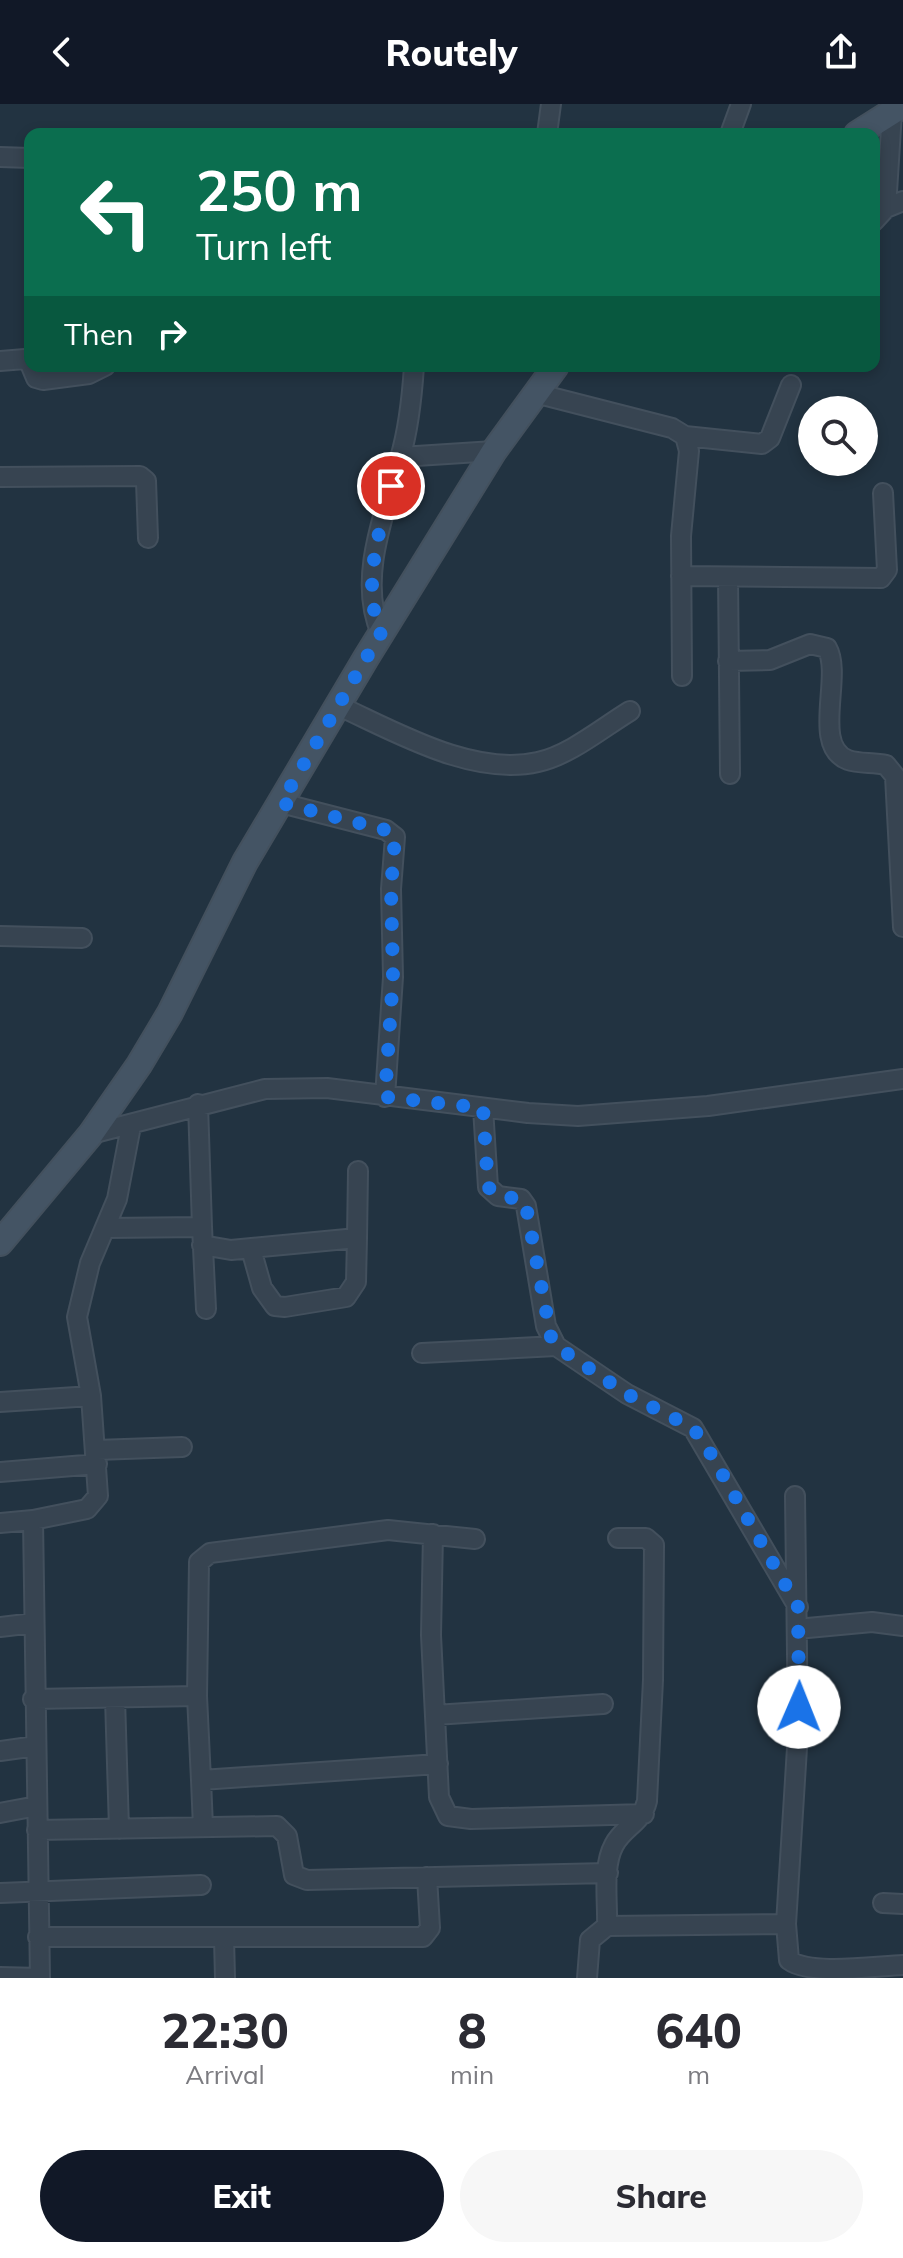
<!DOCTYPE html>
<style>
body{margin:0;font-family:Mulish,sans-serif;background:#f7f7f7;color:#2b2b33;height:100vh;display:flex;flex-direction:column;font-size:30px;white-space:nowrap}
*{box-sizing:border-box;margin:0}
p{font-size:26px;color:#7c7c81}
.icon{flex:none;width:44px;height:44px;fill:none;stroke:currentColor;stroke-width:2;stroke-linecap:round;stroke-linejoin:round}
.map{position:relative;height:1874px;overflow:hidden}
.details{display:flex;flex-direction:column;background:#fff;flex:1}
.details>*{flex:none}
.banner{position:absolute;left:24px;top:24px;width:856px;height:244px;border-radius:16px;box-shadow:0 4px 12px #0003;background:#0b6e4f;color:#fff;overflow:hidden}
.fabs{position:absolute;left:798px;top:292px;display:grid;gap:16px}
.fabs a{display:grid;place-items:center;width:80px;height:80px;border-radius:50%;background:#fff;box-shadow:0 4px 12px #0003;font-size:40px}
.pin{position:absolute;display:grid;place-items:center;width:68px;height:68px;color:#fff;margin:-34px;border:4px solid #fff;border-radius:50%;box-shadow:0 2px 8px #0007}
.me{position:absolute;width:88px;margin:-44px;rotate:1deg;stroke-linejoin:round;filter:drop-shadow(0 0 6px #0008)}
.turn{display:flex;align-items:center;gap:28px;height:168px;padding:0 40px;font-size:36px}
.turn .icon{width:104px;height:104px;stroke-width:2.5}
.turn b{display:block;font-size:56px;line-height:68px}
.then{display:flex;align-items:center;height:76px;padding:0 40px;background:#0003;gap:16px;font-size:30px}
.eta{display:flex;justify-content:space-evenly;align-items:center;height:136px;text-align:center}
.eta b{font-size:48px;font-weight:800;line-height:56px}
.action{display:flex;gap:16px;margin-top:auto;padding:16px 40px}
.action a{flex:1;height:92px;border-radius:48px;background:#111827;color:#fff;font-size:32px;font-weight:800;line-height:92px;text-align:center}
.action a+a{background:#f7f7f7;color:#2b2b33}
header{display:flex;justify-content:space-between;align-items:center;height:104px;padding:0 40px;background:#111827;color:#fff;font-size:36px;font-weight:800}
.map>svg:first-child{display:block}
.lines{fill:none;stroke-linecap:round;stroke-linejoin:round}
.street-casing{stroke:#43505d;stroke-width:22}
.secondary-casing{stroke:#43505d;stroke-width:28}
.street{stroke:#374451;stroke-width:18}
.secondary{stroke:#445464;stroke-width:24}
.route{stroke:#1a73e8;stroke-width:14;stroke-dasharray:0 25.2}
</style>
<header><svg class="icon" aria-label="back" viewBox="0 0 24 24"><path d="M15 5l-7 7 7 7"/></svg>Routely<svg class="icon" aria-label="share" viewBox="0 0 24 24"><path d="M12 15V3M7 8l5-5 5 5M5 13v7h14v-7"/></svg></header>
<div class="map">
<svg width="903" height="1874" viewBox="0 0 903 1874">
<rect width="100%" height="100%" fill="#223341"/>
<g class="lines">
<g class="street-casing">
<path id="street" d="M547,30L551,0
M730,30L741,0
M0,53L30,54
M886,104L892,8
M874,117L886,104L903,97
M0,257L25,255L30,260
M31,262L36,274L43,276L89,270L105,262
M535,289L672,324L685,332L689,347L681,432L682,572
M685,332L762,340L770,334L791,281
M401,353L494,347
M0,373L140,372L146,377L148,434
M681,472L881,474L887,466L883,389
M728,473L730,670
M381,529C357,475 385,408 400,354C409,324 412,293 414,262
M728,557L770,556L810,540L827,544C843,572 811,642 848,656C859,660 874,658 886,661L895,672L903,823
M339,602C396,628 473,673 538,658C570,651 602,624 630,607
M281,699L386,726L395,733L391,785L393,873L385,993
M0,832L82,834
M198,1000L202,1123
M483,1004L488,1083L498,1092L521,1095L526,1102L546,1222L556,1242L627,1290L693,1324L798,1503
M91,1030L265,985L327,984L528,1009L578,1012L708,1002L903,975
M105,1124L202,1123L206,1205
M202,1141L231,1146L357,1134L358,1067
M251,1145L262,1184L275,1202L285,1203L346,1193L356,1178L357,1134
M422,1249L556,1242
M0,1298L91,1292
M96,1346L182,1343
M0,1368L97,1360
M795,1392L798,1628L786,1820L789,1856C810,1872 875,1862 903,1861
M0,1419L33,1416
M433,1430L431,1531L439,1693L448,1712L471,1715L644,1710
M0,1523L34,1519
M797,1525L872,1518L903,1522
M115,1594L119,1725
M33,1595L197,1592
M435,1611L603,1600
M0,1647L36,1642
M438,1660L201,1676L197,1592L199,1458L210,1449L388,1426L475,1435
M201,1676L203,1723
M0,1709L37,1702
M37,1726L277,1722L287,1732L294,1771L307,1776L608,1769
M0,1789L201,1781
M883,1799L903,1800
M607,1822C608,1798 602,1763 614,1741C623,1723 642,1719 647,1697L653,1576L654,1441L646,1434H618
M38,1833H423L430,1824L427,1773
M224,1834L225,1874
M0,1873L40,1874
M40,1874L33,1416L87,1405L98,1392L91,1292L77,1213L90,1159L117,1095L131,1022
M587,1874L590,1836L607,1822L786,1820"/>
</g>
<g class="secondary-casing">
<path id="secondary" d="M857,30L903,1
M0,1139L91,1030L139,961L170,909L245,758L366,554L494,347L556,262"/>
</g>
<use href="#street" class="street"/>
<use href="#secondary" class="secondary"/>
</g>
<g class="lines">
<path class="route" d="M391,382C379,429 361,483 381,529L281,699L386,726L395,733L391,785L393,873L385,993L483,1004L488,1083L498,1092L521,1095L526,1102L551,1233L556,1242L627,1290L693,1324L708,1345L798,1503L799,1603"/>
</g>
</svg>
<div class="fabs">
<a><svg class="icon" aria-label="search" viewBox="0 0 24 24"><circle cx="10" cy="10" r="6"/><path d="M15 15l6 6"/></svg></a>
</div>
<div class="pin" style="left:391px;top:382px;background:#d93025"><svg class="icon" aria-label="arrive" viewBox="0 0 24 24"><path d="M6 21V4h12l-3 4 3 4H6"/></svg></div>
<svg class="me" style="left:799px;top:1603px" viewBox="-20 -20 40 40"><circle r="19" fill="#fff"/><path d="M0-13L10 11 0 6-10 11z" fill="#1a73e8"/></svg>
<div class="banner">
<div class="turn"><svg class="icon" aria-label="left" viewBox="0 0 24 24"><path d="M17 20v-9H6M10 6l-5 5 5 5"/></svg><div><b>250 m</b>Turn left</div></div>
<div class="then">Then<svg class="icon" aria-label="right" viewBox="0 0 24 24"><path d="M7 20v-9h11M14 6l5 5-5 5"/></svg></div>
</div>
</div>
<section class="details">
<div class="eta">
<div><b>22:30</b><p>Arrival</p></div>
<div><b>8</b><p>min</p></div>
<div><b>640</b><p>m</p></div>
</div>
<div class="action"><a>Exit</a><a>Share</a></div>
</section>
